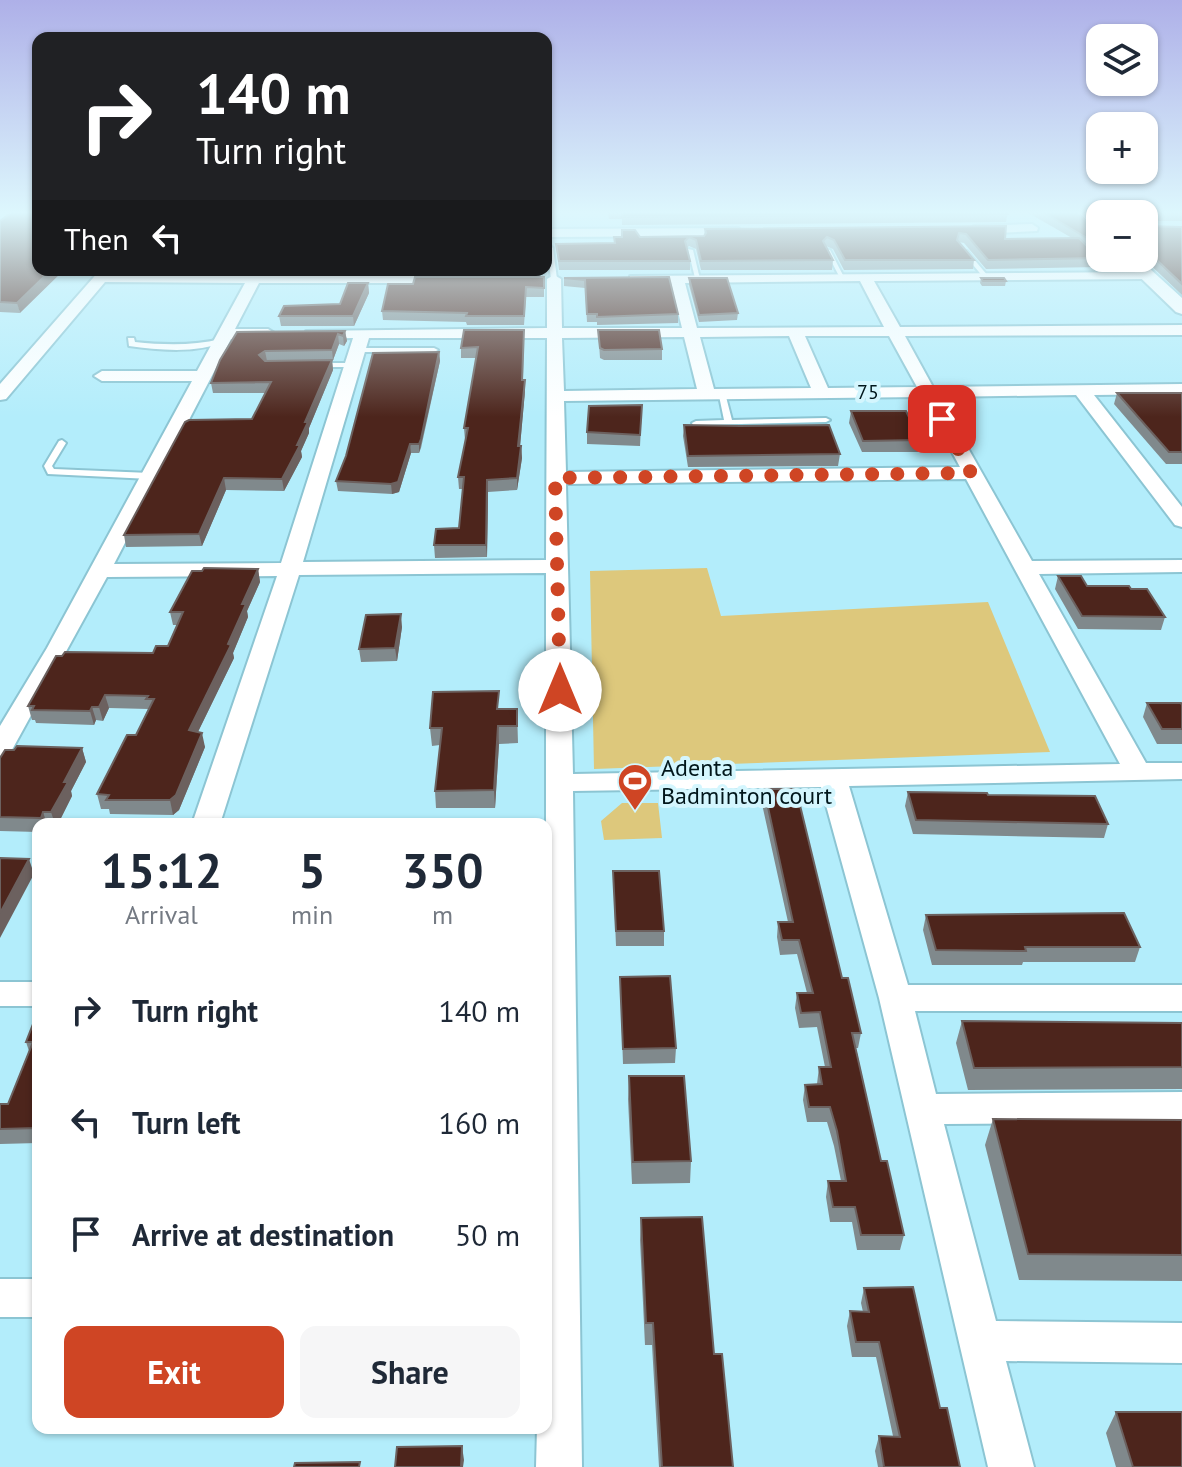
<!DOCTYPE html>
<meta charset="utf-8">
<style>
body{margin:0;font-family:"PT Sans",sans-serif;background:#f6f6f7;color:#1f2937;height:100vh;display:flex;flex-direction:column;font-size:30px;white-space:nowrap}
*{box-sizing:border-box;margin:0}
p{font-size:26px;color:#747a83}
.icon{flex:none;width:44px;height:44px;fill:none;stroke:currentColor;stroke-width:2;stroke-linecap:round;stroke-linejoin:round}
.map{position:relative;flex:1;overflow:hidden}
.details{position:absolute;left:32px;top:818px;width:520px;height:616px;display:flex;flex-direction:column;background:#fff;border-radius:16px;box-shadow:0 2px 6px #0004}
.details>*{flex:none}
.guide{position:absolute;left:32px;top:32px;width:520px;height:244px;border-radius:16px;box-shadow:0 2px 6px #0004;background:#202124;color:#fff;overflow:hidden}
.buttons{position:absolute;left:1086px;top:24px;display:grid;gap:16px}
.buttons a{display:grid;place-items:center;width:72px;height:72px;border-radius:16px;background:#fff;box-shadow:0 2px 6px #0004;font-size:40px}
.pin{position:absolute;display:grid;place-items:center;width:68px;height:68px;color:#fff;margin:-34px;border-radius:16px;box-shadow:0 4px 12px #0006}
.me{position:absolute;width:88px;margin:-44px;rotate:0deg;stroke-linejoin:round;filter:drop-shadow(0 0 6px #0008)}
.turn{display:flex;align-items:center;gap:28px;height:168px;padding:0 32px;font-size:36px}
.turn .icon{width:104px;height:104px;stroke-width:2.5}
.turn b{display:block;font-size:56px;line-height:68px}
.then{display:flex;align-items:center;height:76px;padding:0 32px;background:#0003;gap:16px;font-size:30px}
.eta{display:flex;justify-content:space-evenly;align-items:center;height:136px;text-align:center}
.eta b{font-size:48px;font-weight:600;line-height:56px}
.action{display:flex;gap:16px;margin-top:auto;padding:16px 32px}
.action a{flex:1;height:92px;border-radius:16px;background:#cf4524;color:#fff;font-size:32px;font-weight:600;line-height:92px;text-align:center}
.action a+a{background:#f6f6f7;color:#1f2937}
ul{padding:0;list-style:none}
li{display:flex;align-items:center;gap:24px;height:112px;padding:0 32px}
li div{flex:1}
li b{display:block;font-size:30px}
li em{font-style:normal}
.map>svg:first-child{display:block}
.green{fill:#ddc87c}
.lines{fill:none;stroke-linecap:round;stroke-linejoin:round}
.service-casing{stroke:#8cc5d3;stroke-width:4}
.minor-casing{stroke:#8cc5d3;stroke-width:4}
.tertiary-casing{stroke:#8cc5d3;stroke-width:4}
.service{fill:#fff;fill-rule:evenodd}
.minor{fill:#fff;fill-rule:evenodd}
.tertiary{fill:#fff;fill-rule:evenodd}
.wall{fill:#80898c}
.shaded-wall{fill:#6c615f}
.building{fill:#4d251c;stroke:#6c615f;stroke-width:2}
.route{stroke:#cf4524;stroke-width:14;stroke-dasharray:0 25.2}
.labels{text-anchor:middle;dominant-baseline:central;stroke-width:8;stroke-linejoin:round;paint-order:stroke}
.far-street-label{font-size:20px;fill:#01161b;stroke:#d4f6fe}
.poi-label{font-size:24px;fill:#01161b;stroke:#d4f6fe;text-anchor:start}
</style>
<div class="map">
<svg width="1182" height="1467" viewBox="0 0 1182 1467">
<rect width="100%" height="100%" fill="#b3edfb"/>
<path class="green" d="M707,568L721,616L988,602L1050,752L594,769L590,571Z
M622,803H658L662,838L604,840L601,821Z"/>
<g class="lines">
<g class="service-casing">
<path id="service" d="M550,246L553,248L557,279L554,281L551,279L547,248Z
M688,249L693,250L700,279L695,278Z
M825,249L830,250L845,279L840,278Z
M963,251H967L988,276V278H984L963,253Z
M392,270H398L393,279L391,280L388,278Z
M128,338H134L135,342C164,345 192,346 221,339L225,341C198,354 159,350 129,346Z
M354,348H434L438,350L434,352H354Z
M316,363H352L356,365L352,367H316Z
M718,391L725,393L732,420L826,418L830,420L826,422L693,425L692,423L696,421L724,420Z
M62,440L66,443L52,466L54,469L150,473L154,476L150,479L48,474L44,466L59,441Z"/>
</g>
<g class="minor-casing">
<path id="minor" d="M1032,224L1038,228L1037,231L974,234L968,230L974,226Z
M546,229L738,228L744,232L738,236L546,237Z
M100,270H115L112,274H250L252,270H266L264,274L448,275L455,279L448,283H259L235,329H268L276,334L268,339H231L114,564L281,563L353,338L312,339L306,337V331L547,328V279L554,275L561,279L562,328H682L671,283H635L630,282V276L1152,272V278L1147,279L874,281L900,327L1182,325V335L905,336L933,387L1182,384V394L1094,395L1182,507V527L1175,525L1076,395L939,397L1032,561L1182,560V572L1039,574L1146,763H1182V779L849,786L908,985H1182V1011H915L936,1094L1182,1092V1122L944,1124L996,1321L1182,1323V1363L1006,1361L1034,1467H988L879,998L821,787L573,791L582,1467H536L537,1428H546V573L299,575L220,824H192L277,576L107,577L13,748L9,754L0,756V726L47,648L192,381H102L94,376L102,371H197L245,283L105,282L6,399L0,400V384ZM860,281L884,327L697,328L685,283ZM789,336L811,388L714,389L700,337ZM805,336H889L917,387L828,388ZM684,337L697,389L564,391L562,338ZM369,338H547L546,560L303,562ZM922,397L960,467L566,472L564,401ZM966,479L1120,764L573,774L566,484Z
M0,982H38V1006H0Z
M0,1279H38V1317H0Z"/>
</g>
<g class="tertiary-casing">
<path id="tertiary" d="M1070,211H1086L1100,224V237L1094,235Z
M1120,258H1138L1182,298V314L1176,312Z"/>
</g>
<use href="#service" class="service"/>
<use href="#minor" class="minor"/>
<use href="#tertiary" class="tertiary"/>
</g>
<path class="wall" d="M608,211H1008L1006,222L622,225V219H609Z
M1025,211H1076L1094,229L1100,230V245L1087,246L1099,258L1097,267L986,269L964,243L959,242L974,260L973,269L844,270L833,249L826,246L833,260L832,270H701L696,249L689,246L687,248L690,261V270H559L557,253L556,244L614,243V237L704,236L705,229L1006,226L1005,239L1072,238Z
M1091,211H1182V221H1144V214H1100V220Z
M0,221L20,313L0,312Z
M1144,226L1182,227V295L1143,258Z
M544,277V297H526L524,325H467L466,322L383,320L382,311L413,284Z
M669,277L678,314V323L597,325V322H587L585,288L564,286V278Z
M689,278L738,313L737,320L699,322L689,285Z
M981,278L1006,281L1005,286H982L980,283Z
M368,283L369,293L354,326H281L279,316L340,304Z
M524,330L523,380L525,391L520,446H521L522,458L517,490L488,492L487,557L435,558L434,545L459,528L463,489H459L458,477L466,440H465L464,428L476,358H461V348Z
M598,330L662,349V360H604L600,358Z
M345,331L347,341L344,346L339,344L333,360H332L333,370L309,428V433L301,451L302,457L284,491L226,490L202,546L126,547L124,535L252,419L265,393H213L211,383L220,360Z
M439,352L440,361L421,448L419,453H411L399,492L392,494L338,491L336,481Z
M1117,393H1182V464H1166L1114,404Z
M642,405L640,446L587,444V432Z
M851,411L920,440L918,452H862L849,423Z
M684,425L840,454L838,466L688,467L683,436Z
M258,569L260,582L247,611L248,617L233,653L234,658L198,732L205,747L179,810L173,815L110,814L109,809H101L97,794L136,735L148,709L109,708L103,721L96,720L94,725L36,723L35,720H32L28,706L168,646L177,625H173L170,612Z
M1058,576L1087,586L1131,589L1165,617L1161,630L1078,629L1055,589Z
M402,627L397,661L361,662L359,649Z
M1147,703L1182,705V744H1157L1143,717Z
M500,709H517L518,743L499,744L495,808H436L435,791L440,745L432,746L430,728Z
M82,748L86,762L71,791L72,796L58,824H38V832L0,831V758Z
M764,789L842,978L861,1033L858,1048H856L881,1161L904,1235L900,1250H857L852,1222H830L826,1197L828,1181H841L834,1146L827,1122H807L803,1100L805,1085L817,1084L819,1067H825L817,1027L799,1028L795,1008L797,993H807L797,954L780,955L777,937L778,922H788L762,804Z
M908,792L988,795L1108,824L1104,838L913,834L905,806Z
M613,871L664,931V946H616Z
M926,915L1140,947L1135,962H1023L1022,965H932L923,930Z
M620,977L676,1048L675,1063L623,1064Z
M38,1019V1143L0,1144V1104H8L29,1051L26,1042Z
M962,1021L1182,1023V1089L968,1090L956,1043Z
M629,1076L691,1161L690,1183L632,1184L628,1099Z
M993,1119L1182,1120V1281L1019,1280L985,1145Z
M641,1218L714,1354L733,1467H659L652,1345H645L640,1240Z
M864,1288L940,1408L960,1467H878L875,1451L879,1436H893L876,1357H852L847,1326L850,1311L863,1312L861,1303Z
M1116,1412L1182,1467H1116L1106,1433Z"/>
<path class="shaded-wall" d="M51,270H64L20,313L17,303Z
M368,283L369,293L354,326L353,316Z
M345,331L347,341L344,346L343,336Z
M338,334L339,344L333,360L332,350Z
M265,351L267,361L260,365L259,355Z
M439,352L440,361L419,453V444Z
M332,360L333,370L309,428V433L301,451L302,457L284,491L282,479Z
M525,380V391L519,458L518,446Z
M410,444L411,453L399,492L392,494L391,484Z
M521,446L522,458L517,490V478Z
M224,478L226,490L202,546L199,534Z
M487,480L488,492L487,557L486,545Z
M258,569L260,582L247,611L248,617L233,653L234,658L192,744L189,730L228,644L242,604Z
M401,614L402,627L397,661L395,648Z
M105,695L109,708L103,721L99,707Z
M92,707L96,720L94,725L90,711Z
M498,726L499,744L495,808L494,790Z
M202,733L205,747L179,810L173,815L170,800Z
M82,748L86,762L71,791L72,796L58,824H55L51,812L64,782Z
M43,812L47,824H43L41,818Z
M29,859L34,874L0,938V913Z
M462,1446L464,1460L463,1467H461Z"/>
<path class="building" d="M13,211H38V270H51L17,303L0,302V221Z
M617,211H1008V214L622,217L623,212Z
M1041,211H1076L1094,229L1100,230V237L1087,238Z
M1101,211H1182V213H1146L1144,215L1104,214Z
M1006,226L1005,239L1079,238L1099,258L988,260L966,234L959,233L957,240L974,260H845L834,240L827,237L823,241L833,260L701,261L696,240L689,237L685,241L690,261H559L556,244L615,243L614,237H622V230H635L640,237L704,236L706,233L705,229Z
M1144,226L1182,227V284L1144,248Z
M415,277H544V288L526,287L524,316H466L467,313L382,311L388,284H413Z
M669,277L678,314L597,317V314H587L585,280L564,278Z
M689,278H727L738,313L699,315Z
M981,278H1004L1006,281H983Z
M348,283H368L353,316H279L284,306L340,304Z
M464,330H524L522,380H525L518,446H521L517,478L487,480L486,545H434L436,529L459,528L464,477H458L468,428H464L478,347L461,348Z
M598,330H659L662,349L604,350L600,348Z
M345,331L343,336L338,334L332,350L265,351L259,355L265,361L332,360L305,422H308L297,445H300L282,479L224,478L199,534L124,535L185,422L189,420L252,419L271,382L211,383L220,360L237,332Z
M439,352L421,439L419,444H410L398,482L391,484L336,481L346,456L373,353Z
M1117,393H1182V452H1169Z
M642,405L640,435L587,432L589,406Z
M851,411H906L920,440L863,441Z
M684,425L740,426L829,425L840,454L688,456Z
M204,568L258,569L242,604H246L228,644L231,645L189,730L202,733L176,795L170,800H106L109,795L97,794L127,735H136L154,699H146L148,696L105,695L99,707H92L90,711L32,710L34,706H28L56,656H62L65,652L153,653L156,646H168L183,612H170L192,571H202Z
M1058,576H1081L1087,586H1129L1131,589H1147L1165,617L1082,616Z
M401,614L395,648L359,649L366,615Z
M499,691L497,709H517V726H498L494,790L435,791L442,728H430L433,692Z
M1147,703H1181L1182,705V729H1162Z
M17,746L82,748L64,782H68L51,812H43L41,818L0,817V758L5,750H14Z
M764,789H796L842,978H848L861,1033H852L881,1161H887L904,1235H861L855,1207H833L828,1181H846L837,1131L830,1107H809L805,1085L822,1084L819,1067H831L820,1012L801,1013L797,993H813L799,940H782L778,922H793Z
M908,792L987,793L988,795L1095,796L1108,824L916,820Z
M0,858L29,859L0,913Z
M613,871H659L664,931H616Z
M1124,913L1140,947H1025L1026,951L936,950L926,915Z
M670,976L676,1048L623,1049L620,977Z
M35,1019H38V1128L0,1129V1104H8L33,1042H26Z
M962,1021L1182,1023V1067L974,1068Z
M629,1076H684L691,1161L633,1162Z
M993,1119L1182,1120V1255L1028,1254Z
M702,1217L714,1354H722L733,1467H662L653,1323H646L641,1218Z
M913,1287L940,1408H947L960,1467H884L879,1436L900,1437L879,1342H856L850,1311L869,1312L864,1288Z
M1116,1412H1182V1467H1133Z
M462,1446L461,1467H395L397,1447Z
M360,1462L359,1467H294L295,1463Z"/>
<linearGradient id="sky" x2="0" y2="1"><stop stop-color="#aeb0e8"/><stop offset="0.51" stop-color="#ddf7fd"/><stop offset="1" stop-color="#ddf7fd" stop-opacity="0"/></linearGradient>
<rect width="1182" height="417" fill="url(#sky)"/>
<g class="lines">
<path class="route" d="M560,690L555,478L971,473L942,419"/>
</g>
<defs>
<g id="stadium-pin" transform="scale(1.8)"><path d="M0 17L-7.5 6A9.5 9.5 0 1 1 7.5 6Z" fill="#cf4524" stroke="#d4f6fe"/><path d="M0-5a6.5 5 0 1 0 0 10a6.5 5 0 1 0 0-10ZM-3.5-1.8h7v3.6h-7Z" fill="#fff"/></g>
</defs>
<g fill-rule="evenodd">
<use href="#stadium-pin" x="635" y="781"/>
</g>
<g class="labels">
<g class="far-street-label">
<text x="868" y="392">75</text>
</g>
<g class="poi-label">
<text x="661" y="767">Adenta<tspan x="661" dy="28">Badminton court</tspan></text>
</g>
</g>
</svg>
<div class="buttons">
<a><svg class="icon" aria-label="layers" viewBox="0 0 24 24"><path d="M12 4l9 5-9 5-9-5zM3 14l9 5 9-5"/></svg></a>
<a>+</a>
<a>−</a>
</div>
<div class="pin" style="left:942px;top:419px;background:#d93025"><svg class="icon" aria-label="arrive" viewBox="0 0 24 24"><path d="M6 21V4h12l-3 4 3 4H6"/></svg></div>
<svg class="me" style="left:560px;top:690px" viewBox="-20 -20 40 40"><circle r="19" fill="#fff"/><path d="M0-13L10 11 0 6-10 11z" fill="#cf4524"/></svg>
<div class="guide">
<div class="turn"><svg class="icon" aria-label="right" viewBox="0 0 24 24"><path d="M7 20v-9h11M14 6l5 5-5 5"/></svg><div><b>140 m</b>Turn right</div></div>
<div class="then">Then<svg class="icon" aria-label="left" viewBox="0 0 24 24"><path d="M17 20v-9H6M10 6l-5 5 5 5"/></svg></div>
</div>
<section class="details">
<div class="eta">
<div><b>15:12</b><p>Arrival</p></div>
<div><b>5</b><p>min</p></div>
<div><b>350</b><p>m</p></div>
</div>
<ul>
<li><svg class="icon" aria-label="right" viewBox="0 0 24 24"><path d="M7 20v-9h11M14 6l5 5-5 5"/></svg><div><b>Turn right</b></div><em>140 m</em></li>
<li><svg class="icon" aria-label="left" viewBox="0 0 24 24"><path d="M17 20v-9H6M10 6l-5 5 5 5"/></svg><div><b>Turn left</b></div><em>160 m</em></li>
<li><svg class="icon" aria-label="arrive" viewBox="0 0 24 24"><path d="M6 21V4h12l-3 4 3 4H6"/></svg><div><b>Arrive at destination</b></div><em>50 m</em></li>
</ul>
<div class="action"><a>Exit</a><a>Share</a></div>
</section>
</div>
